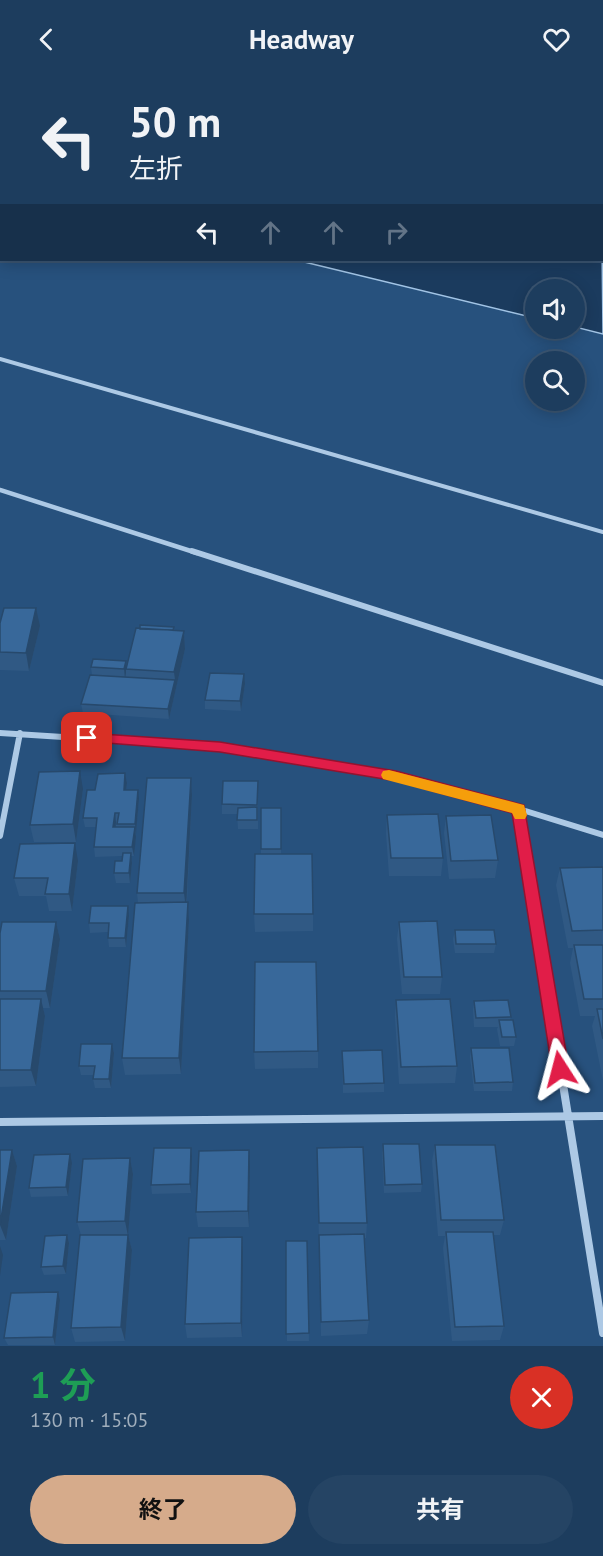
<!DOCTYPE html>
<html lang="ja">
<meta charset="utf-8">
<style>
body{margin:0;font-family:"PT Sans","Noto Sans JP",sans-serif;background:#254464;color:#f1f3f6;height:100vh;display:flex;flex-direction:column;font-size:22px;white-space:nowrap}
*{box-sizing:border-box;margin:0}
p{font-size:20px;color:#a0aebc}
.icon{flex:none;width:33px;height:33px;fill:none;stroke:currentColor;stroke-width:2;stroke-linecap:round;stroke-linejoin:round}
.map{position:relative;height:1268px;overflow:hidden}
.sheet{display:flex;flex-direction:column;background:#1d3d5e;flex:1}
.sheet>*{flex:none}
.guide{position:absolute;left:0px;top:0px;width:603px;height:183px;box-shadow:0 3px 15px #0003,0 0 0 2px #3b5673;background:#1d3d5e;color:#f1f3f6;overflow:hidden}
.controls{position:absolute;left:525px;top:201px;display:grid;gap:12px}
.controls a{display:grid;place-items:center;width:60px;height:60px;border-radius:50%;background:#1d3d5e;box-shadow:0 3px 15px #0003,0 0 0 2px #3b5673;font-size:30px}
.pin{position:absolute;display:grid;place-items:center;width:51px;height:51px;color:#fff;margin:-26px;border-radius:12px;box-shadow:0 3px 9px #0006}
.me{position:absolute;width:66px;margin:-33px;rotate:351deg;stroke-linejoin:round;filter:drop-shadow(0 0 4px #0008)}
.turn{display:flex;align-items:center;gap:21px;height:126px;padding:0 30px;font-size:27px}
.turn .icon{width:78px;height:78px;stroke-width:2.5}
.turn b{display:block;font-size:42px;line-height:51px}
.lanes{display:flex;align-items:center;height:57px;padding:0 30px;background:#0003;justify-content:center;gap:30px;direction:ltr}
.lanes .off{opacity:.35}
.round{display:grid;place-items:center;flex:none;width:63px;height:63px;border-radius:32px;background:#254464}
.summary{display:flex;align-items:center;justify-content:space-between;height:102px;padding:0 30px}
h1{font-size:36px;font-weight:700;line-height:45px;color:#1e9e55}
.primary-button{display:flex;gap:12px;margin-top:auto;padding:12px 30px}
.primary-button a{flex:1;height:69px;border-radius:36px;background:#d6ab8b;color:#111;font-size:24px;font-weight:700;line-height:69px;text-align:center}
.primary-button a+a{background:#254464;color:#f1f3f6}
header{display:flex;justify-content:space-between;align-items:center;height:78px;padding:0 30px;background:#1d3d5e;font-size:27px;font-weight:700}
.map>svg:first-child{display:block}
.water{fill:#1b3b5e;stroke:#a2c4e5;stroke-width:1.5}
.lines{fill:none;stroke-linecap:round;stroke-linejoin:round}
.lane{stroke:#adc9e5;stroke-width:4}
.street-far2{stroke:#adc9e5;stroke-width:4.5}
.street-far1{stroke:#adc9e5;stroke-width:6}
.street{stroke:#adc9e5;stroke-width:8}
.wall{fill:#305984}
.shaded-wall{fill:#27496c}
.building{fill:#38689a;stroke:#27496c;stroke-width:1.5}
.route{fill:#e11d48;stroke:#92132f;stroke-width:1.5}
.slow{fill:#f59e0b}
</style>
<header><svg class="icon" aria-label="back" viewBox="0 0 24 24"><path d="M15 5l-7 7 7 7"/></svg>Headway<svg class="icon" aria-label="heart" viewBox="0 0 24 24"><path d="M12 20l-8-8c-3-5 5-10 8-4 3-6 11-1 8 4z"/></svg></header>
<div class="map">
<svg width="603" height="1268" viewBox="0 0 603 1268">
<rect width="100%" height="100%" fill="#27517d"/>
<path class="water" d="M602,165L603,256L575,249L574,212H536L535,240L296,182H602Z"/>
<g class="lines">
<path class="lane" d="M0,281L603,454"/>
<path class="street-far2" d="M0,412L197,475"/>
<path class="street-far1" d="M192,473L603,605
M0,655L220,669L396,698L519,731L603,757
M519,731L533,821
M0,758L20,655"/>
<path class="street" d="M533,820L603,1255
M0,1044L603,1038"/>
</g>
<path class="wall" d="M0,545L40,548L29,593L0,592Z
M174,553H184L185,571L169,641L83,635L81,626L92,597L91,589L126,583L127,588Z
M245,606L241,633L205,631V622Z
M125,695L127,705L126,712L139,721L134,778H131L132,785L130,805H116L114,795L122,783V778L95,779L94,769L96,749H85L83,740L95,712Z
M191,700L192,717L187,824H188L189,842L181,996L125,997L122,980L138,825L137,815Z
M258,703V751H238L237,736H222V726Z
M83,711L76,764H34L30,747Z
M261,730H281V776L313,836V853L255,854L254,836L261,776Z
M387,737L443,780L441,798H389L386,755Z
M446,738L498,782L495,800L449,801L444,755Z
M78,783L72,833H49L46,818H19L14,800Z
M603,789V1003L592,948L595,938H580L570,885L573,870H568L556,807L560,790Z
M129,838L126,869H109L108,860V854L90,855L89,845Z
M56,844L60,861L50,930H43L45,938L36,1008L0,1009V855Z
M399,844L442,899L440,916H402L397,861Z
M455,852L496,866L494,875H455L453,861Z
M396,922L457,988L455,1005L399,1006L395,939Z
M474,923L511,939L510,942L516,959L514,968H500L497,951L498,949H474L473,932Z
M112,966L114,975L111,1010H95L93,1001L94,997H81L79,988Z
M471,970L513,1004L512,1013H474L470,979Z
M318,973V990L255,991L254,974Z
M342,973L384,1005V1014L343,1015Z
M383,1066L422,1106L421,1114L384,1115L382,1075Z
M435,1067L504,1142L500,1157H493L504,1248L500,1262L452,1263L443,1170L445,1158H438L432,1083Z
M191,1070L192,1078L191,1115L152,1116L151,1107Z
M317,1070L367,1145L366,1160H365L369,1242L367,1256L321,1258Z
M0,1072H12L17,1088L6,1162H0Z
M130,1080L133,1096L128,1157L132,1172L125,1263L75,1264L71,1250L81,1157L77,1144Z
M72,1085L68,1118L31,1119L29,1110Z
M250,1088L249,1149H198L196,1134Z
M67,1157L69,1165L66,1196L44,1197L41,1189Z
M242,1159L243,1174L242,1259L187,1260L185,1246Z
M286,1163H307L309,1263H287Z
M58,1214L60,1222L55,1267H8L4,1260Z"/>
<path class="shaded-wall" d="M36,530L40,548L29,593L26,575Z
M184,553L185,571L169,641L168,631L175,602L174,594Z
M126,583L127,591H126V595L125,601L124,591Z
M244,596L245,606L241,633L240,623Z
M80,693L83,711L76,764L73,746Z
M125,695L127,705L125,721L124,712Z
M191,700L192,717L186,832L184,815Z
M138,712L139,721L136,756L135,746Z
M115,735L116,744L115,759L113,749Z
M135,749L136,759L134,778L132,769Z
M75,765L78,783L72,833L69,816Z
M131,775L132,785L130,805L129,795Z
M188,824L189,842L181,996L179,980Z
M128,828L129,838L126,869L125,860Z
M56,844L60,861L50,930L46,913Z
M41,921L45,938L36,1008L31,992Z
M112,966L114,975L111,1010L109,1001Z
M191,1070L192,1078L191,1115L190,1106Z
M12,1072L17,1088L6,1162L0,1147Z
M249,1072L250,1088L249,1149L248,1133Z
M70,1076L72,1085L68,1118L66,1109Z
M130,1080L133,1096L128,1158L125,1143Z
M67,1157L69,1165L66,1196L63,1188Z
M128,1157L132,1172L125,1263L121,1249Z
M242,1159L243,1174L242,1259L241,1245Z
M0,1168L3,1177L0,1198Z
M58,1214L60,1222L55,1267L53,1259Z"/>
<path class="building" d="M4,530H36L26,575L0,574V545Z
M140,547L174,549L173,552L140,551Z
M136,550L184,553L174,594L126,591Z
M93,581L126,583L124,591L91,589Z
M210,595L244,596L240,623L205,622Z
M90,597L175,602L168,631L81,626Z
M80,693L73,746L30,747L39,694Z
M125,695L124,712H138L135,746H117L119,735H115L113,749H135L132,769H94L97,740H83L87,712H95L98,696Z
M147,700H191L184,815H137Z
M223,703H258L257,727L222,726Z
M257,729V742H237L238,730Z
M261,730H281V771H261Z
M438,736L443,780H391L387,737Z
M491,737L498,782L451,783L446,738Z
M75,765L69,816H45L48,800H14L20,766Z
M123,775H131L129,795H114L115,783H122Z
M255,776H312L313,836H254Z
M603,789V852L572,853L560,790Z
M188,824L179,980H122L135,825Z
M91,828H128L125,860H108L109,845H89Z
M437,843L442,899H404L399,844Z
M2,844H56L46,913H0V855Z
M455,852H494L496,866H456Z
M574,867H603V921H584Z
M255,884H316L318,973L254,974Z
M0,921H41L31,992H0Z
M450,921L457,988L401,989L396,922Z
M508,922L511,939L476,940L474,923Z
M597,931H603V961Z
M499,942H513L516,959H502Z
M81,966H112L109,1001H93L95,988H79Z
M471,970H509L513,1004L475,1005Z
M382,972L384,1005L344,1006L342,973Z
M383,1066H419L422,1106L385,1107Z
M435,1067H495L504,1142H441Z
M363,1069L367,1145H319L317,1070Z
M154,1070H191L190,1106L151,1107Z
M0,1072H12L0,1147Z
M249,1072L248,1133L196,1134L199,1073Z
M70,1076L66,1109L29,1110L34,1077Z
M130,1080L125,1143L77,1144L83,1081Z
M446,1154H493L504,1248L455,1249Z
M364,1156L369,1242L321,1244L319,1157Z
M67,1157L63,1188L41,1189L45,1158Z
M80,1157H128L121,1249L71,1250Z
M242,1159L241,1245L185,1246L189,1160Z
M286,1163H307L309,1255L286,1256Z
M58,1214L53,1259L4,1260L11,1215Z"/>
<path class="route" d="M87,655L220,664L396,693L524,727L569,991L566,997L560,999L554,997L552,991L512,735L396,703L220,674L82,663L80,660Z"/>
<path class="slow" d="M389,692L524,727L527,737L525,741H515L512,735L383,701L381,697L383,693Z"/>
</svg>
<div class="controls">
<a><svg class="icon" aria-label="sound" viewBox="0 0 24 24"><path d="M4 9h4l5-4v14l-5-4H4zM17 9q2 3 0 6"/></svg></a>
<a><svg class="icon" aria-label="search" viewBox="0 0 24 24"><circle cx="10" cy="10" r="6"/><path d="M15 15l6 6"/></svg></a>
</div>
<div class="pin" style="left:87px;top:660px;background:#d93025"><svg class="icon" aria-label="arrive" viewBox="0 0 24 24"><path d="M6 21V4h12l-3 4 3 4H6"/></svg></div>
<svg class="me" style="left:560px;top:991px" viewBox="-20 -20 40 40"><path d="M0-17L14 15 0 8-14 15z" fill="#e11d48" stroke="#fff" stroke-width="4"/></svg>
<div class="guide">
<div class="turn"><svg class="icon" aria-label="left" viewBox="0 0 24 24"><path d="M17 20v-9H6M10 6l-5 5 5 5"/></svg><div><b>50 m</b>左折</div></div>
<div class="lanes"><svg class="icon" aria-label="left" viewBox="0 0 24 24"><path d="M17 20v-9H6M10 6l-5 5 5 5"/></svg><svg class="icon off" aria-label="ahead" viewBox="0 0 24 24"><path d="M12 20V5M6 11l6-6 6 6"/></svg><svg class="icon off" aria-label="ahead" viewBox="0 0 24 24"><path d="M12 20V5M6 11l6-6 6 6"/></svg><svg class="icon off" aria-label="right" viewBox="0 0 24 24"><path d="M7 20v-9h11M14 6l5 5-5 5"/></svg></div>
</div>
</div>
<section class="sheet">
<div class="summary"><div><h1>1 分</h1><p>130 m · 15:05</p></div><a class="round" style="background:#d93025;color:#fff"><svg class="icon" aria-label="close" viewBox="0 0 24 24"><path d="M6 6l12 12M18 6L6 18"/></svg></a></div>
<div class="primary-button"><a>終了</a><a>共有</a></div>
</section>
